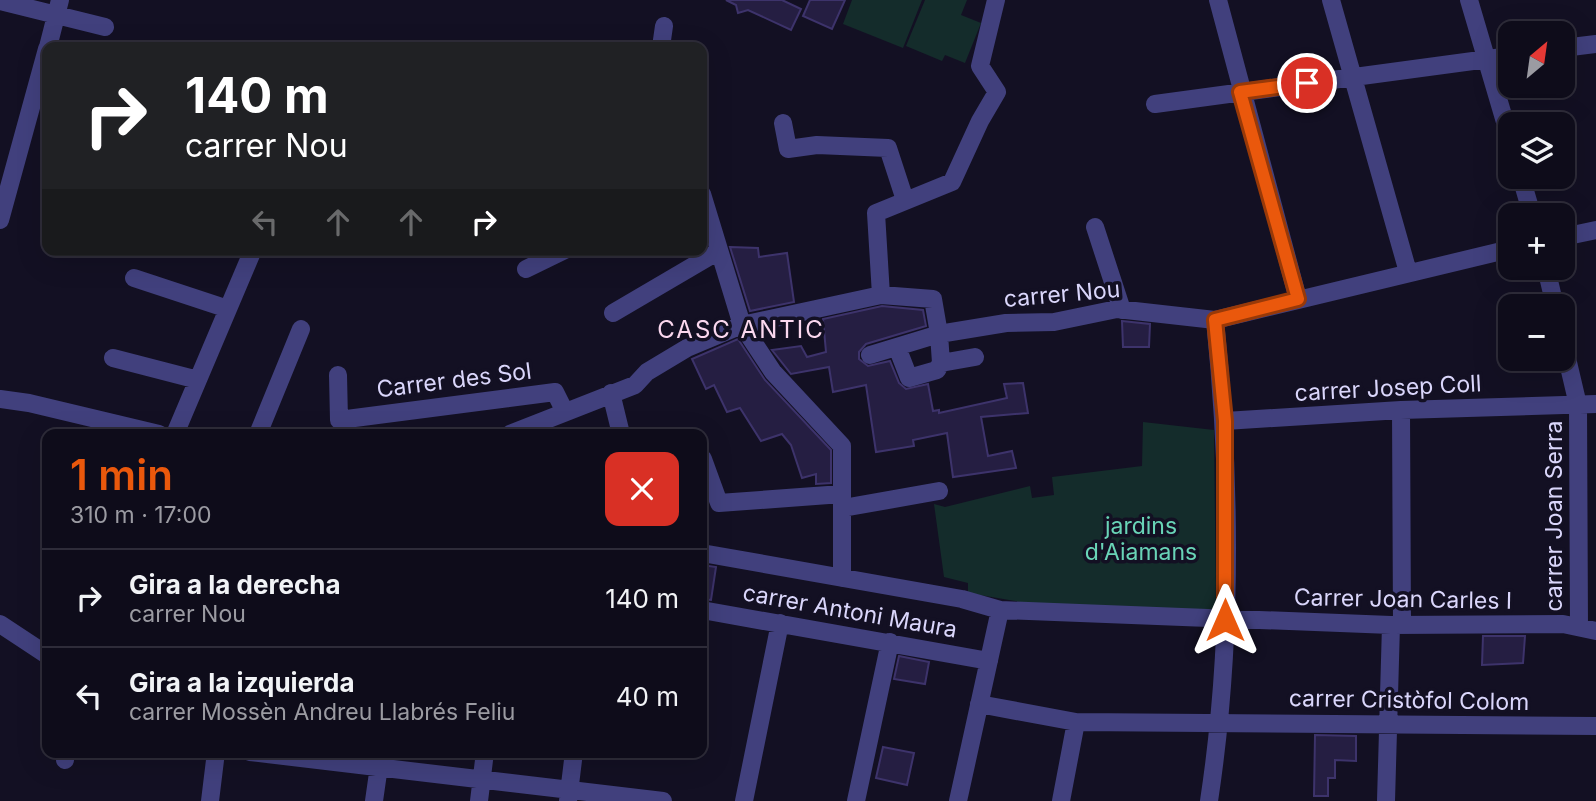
<!DOCTYPE html>
<html lang="es">
<meta charset="utf-8">
<style>
body{margin:0;font-family:Inter,sans-serif;background:#1c1a27;color:#f1f3f6;height:100vh;display:flex;flex-direction:column;font-size:26px;white-space:nowrap}
*{box-sizing:border-box;margin:0}
p{font-size:23px;color:#9b9ba2}
.icon{flex:none;width:38px;height:38px;fill:none;stroke:currentColor;stroke-width:2;stroke-linecap:round;stroke-linejoin:round}
.map{position:relative;flex:1;overflow:hidden}
.panel{position:absolute;left:42px;top:429px;width:665px;height:329px;display:flex;flex-direction:column;background:#0e0c1a;border-radius:14px;box-shadow:0 7px 28px #0002,0 0 0 2px #2e2c39}
.panel>*{flex:none}
.guide{position:absolute;left:42px;top:42px;width:665px;height:214px;border-radius:14px;box-shadow:0 7px 28px #0002,0 0 0 2px #2e2c39;background:#202124;color:#fff;overflow:hidden}
.needle{width:46px;rotate:29deg}
.tools{position:absolute;left:1498px;top:21px;display:grid;gap:14px}
.tools a{display:grid;place-items:center;width:77px;height:77px;border-radius:14px;background:#0e0c1a;box-shadow:0 7px 28px #0002,0 0 0 2px #2e2c39;font-size:35px}
.pin{position:absolute;display:grid;place-items:center;width:60px;height:60px;color:#fff;margin:-30px;border:4px solid #fff;border-radius:50%;box-shadow:0 2px 7px #0007}
.me{position:absolute;width:77px;margin:-38px;rotate:0deg;stroke-linejoin:round;filter:drop-shadow(0 0 5px #0008)}
.turn{display:flex;align-items:center;gap:24px;height:147px;padding:0 28px;font-size:32px}
.turn .icon{width:91px;height:91px;stroke-width:2.5}
.turn b{display:block;font-size:49px;line-height:60px}
.lanes{display:flex;align-items:center;height:66px;padding:0 28px;background:#0003;justify-content:center;gap:35px;direction:ltr}
.lanes .off{opacity:.35}
.round{display:grid;place-items:center;flex:none;width:74px;height:74px;border-radius:14px;background:#1c1a27}
.summary{display:flex;align-items:center;justify-content:space-between;height:119px;padding:0 28px}
h1{font-size:42px;font-weight:600;line-height:52px;color:#ea580c}
ul{padding:0;list-style:none}
li{display:flex;align-items:center;gap:21px;height:98px;padding:0 28px;border-top:2px solid #2e2c39}
li div{flex:1}
li b{display:block;font-size:26px}
li em{font-style:normal}
.map>svg:first-child{display:block}
.green{fill:#142c2b}
.building{fill:#251e42;stroke:#3d336b;stroke-width:2}
.lines{fill:none;stroke-linecap:round;stroke-linejoin:round}
.minor{stroke:#41407d;stroke-width:18}
.route-casing{stroke:#983908;stroke-width:18}
.route{stroke:#ea580c;stroke-width:12}
.labels{text-anchor:middle;dominant-baseline:central;stroke-width:7;stroke-linejoin:round;paint-order:stroke}
.street-label{font-size:23px;fill:#dad6fb;stroke:#131023}
.park-label{font-size:23px;fill:#69d4b7;stroke:#131023}
.neighbourhood-label{font-size:24px;letter-spacing:2px;fill:#fbd8ef;stroke:#131023}
</style>
<div class="map">
<svg width="1596" height="801" viewBox="0 0 1596 801">
<rect width="100%" height="100%" fill="#131023"/>
<path class="green" d="M852,0H922L903,48L843,24Z
M925,0H967L961,15L981,23L965,63L945,55L942,61L906,46Z
M1143,422L1214,430L1216,613L1068,610L968,593V583L944,577L934,504L945,507L1030,486L1032,498L1054,495L1052,477L1142,466Z"/>
<path class="building" d="M726,0H782L801,9L791,30L748,10L738,13L736,5Z
M810,0H845L832,29L803,16Z
M730,247L758,248L759,257L787,253L794,302L750,311Z
M882,306L923,310L926,326L866,344L859,352V359L868,366L890,361L899,383L906,389L928,384L933,411L939,410V413L1007,398L1004,384L1023,383L1028,413L981,417L988,456L1012,451L1016,468L953,477L947,433L913,440L914,446L876,452L866,385L833,392L829,367L791,374L772,350L801,346L807,357L826,352L823,319Z
M1122,321L1150,324L1149,347H1123Z
M738,339L765,380L831,450V483L816,484V474L802,478L791,445L782,434L761,441L740,408L727,412L714,385L706,389L692,359Z
M702,565L716,567L711,600L702,599Z
M1483,636H1525L1523,663L1482,665Z
M899,656L929,662L925,684L894,679Z
M1315,735L1356,736V761L1335,760V778H1328V796H1314Z
M883,747L914,753L907,785L876,778Z"/>
<g class="lines">
<path class="minor" d="M1218,0L1298,299
M1331,0L1408,272
M1469,0L1510,139
M0,1L105,27
M48,47L60,0
M661,47L664,26
M1563,48L1596,44
M1155,104L1510,56
M783,123L788,149L817,145L888,148L905,200
M1521,177L1532,215
M702,194L742,325L773,372L842,446V578
M0,220L47,49
M1095,227L1122,310
M1563,237L1596,230
M1546,268L1555,306
M526,269L565,250
M134,278L228,309
M881,295L876,213L952,182L980,121L997,92L980,66L996,0
M613,313L717,252
M1563,341L1578,405L1579,627
M870,355L939,334L941,363L937,370L909,378L897,347
M113,358L198,380
M941,363L975,357
M338,375L339,420L555,392L564,410
M611,393L621,434
M0,399L29,403L159,434
M1401,410L1402,625
M1225,421L1401,410L1596,404
M175,434L253,250
M258,434L301,329
M510,434L635,385L647,372L687,348L742,325L881,295L933,299L939,334L1006,323L1054,322L1117,309L1215,320L1510,249
M703,459L719,503L842,494
M843,508L939,491
M702,553L962,599L1000,610L1391,625L1563,624L1596,631
M702,610L989,661
M0,624L47,655
M979,704L1076,722L1596,726
M250,752L663,801
M65,760L66,752
M210,801L216,752
M374,801L381,752
M479,801L485,752
M568,801L574,752
M744,801L780,623
M856,801L890,642
M958,801L1000,610
M1061,801L1076,722
M1209,801C1233,643 1231,479 1215,320
M1386,801L1391,625"/>
</g>
<g class="lines">
<g class="route-casing">
<path id="route" d="M1225,620V421L1215,320L1298,299L1240,92L1307,83"/>
</g>
<use href="#route" class="route"/>
</g>
<g class="labels">
<g class="street-label">
<text transform="translate(1062 294) rotate(-5)">carrer Nou</text>
<text transform="translate(454 380) rotate(-7)">Carrer des Sol</text>
<text transform="translate(1388 388) rotate(-3)">carrer Josep Coll</text>
<text transform="translate(1554 516) rotate(-90)">carrer Joan Serra</text>
<text transform="translate(1403 599) rotate(1)">Carrer Joan Carles I</text>
<text transform="translate(850 611) rotate(10)">carrer Antoni Maura</text>
<text transform="translate(1409 700) rotate(1)">carrer Cristòfol Colom</text>
</g>
<g class="park-label">
<text x="1141" y="526">jardins<tspan x="1141" dy="26">d'Aiamans</tspan></text>
</g>
<g class="neighbourhood-label">
<text x="741" y="329">CASC ANTIC</text>
</g>
</g>
</svg>
<div class="tools">
<a><svg class="needle" viewBox="-14 -14 28 28"><path d="M0-13l5 13h-10z" fill="#e53935"/><path d="M0 13l5-13h-10z" fill="#9b9ba2"/></svg></a>
<a><svg class="icon" aria-label="layers" viewBox="0 0 24 24"><path d="M12 4l9 5-9 5-9-5zM3 14l9 5 9-5"/></svg></a>
<a>+</a>
<a>−</a>
</div>
<div class="pin" style="left:1307px;top:83px;background:#d93025"><svg class="icon" aria-label="arrive" viewBox="0 0 24 24"><path d="M6 21V4h12l-3 4 3 4H6"/></svg></div>
<svg class="me" style="left:1225px;top:620px" viewBox="-20 -20 40 40"><path d="M0-17L14 15 0 8-14 15z" fill="#ea580c" stroke="#fff" stroke-width="4"/></svg>
<div class="guide">
<div class="turn"><svg class="icon" aria-label="right" viewBox="0 0 24 24"><path d="M7 20v-9h11M14 6l5 5-5 5"/></svg><div><b>140 m</b>carrer Nou</div></div>
<div class="lanes"><svg class="icon off" aria-label="left" viewBox="0 0 24 24"><path d="M17 20v-9H6M10 6l-5 5 5 5"/></svg><svg class="icon off" aria-label="ahead" viewBox="0 0 24 24"><path d="M12 20V5M6 11l6-6 6 6"/></svg><svg class="icon off" aria-label="ahead" viewBox="0 0 24 24"><path d="M12 20V5M6 11l6-6 6 6"/></svg><svg class="icon" aria-label="right" viewBox="0 0 24 24"><path d="M7 20v-9h11M14 6l5 5-5 5"/></svg></div>
</div>
<section class="panel">
<div class="summary"><div><h1>1 min</h1><p>310 m · 17:00</p></div><a class="round" style="background:#d93025;color:#fff"><svg class="icon" aria-label="close" viewBox="0 0 24 24"><path d="M6 6l12 12M18 6L6 18"/></svg></a></div>
<ul>
<li><svg class="icon" aria-label="right" viewBox="0 0 24 24"><path d="M7 20v-9h11M14 6l5 5-5 5"/></svg><div><b>Gira a la derecha</b><p>carrer Nou</p></div><em>140 m</em></li>
<li><svg class="icon" aria-label="left" viewBox="0 0 24 24"><path d="M17 20v-9H6M10 6l-5 5 5 5"/></svg><div><b>Gira a la izquierda</b><p>carrer Mossèn Andreu Llabrés Feliu</p></div><em>40 m</em></li>
</ul>
</section>
</div>
